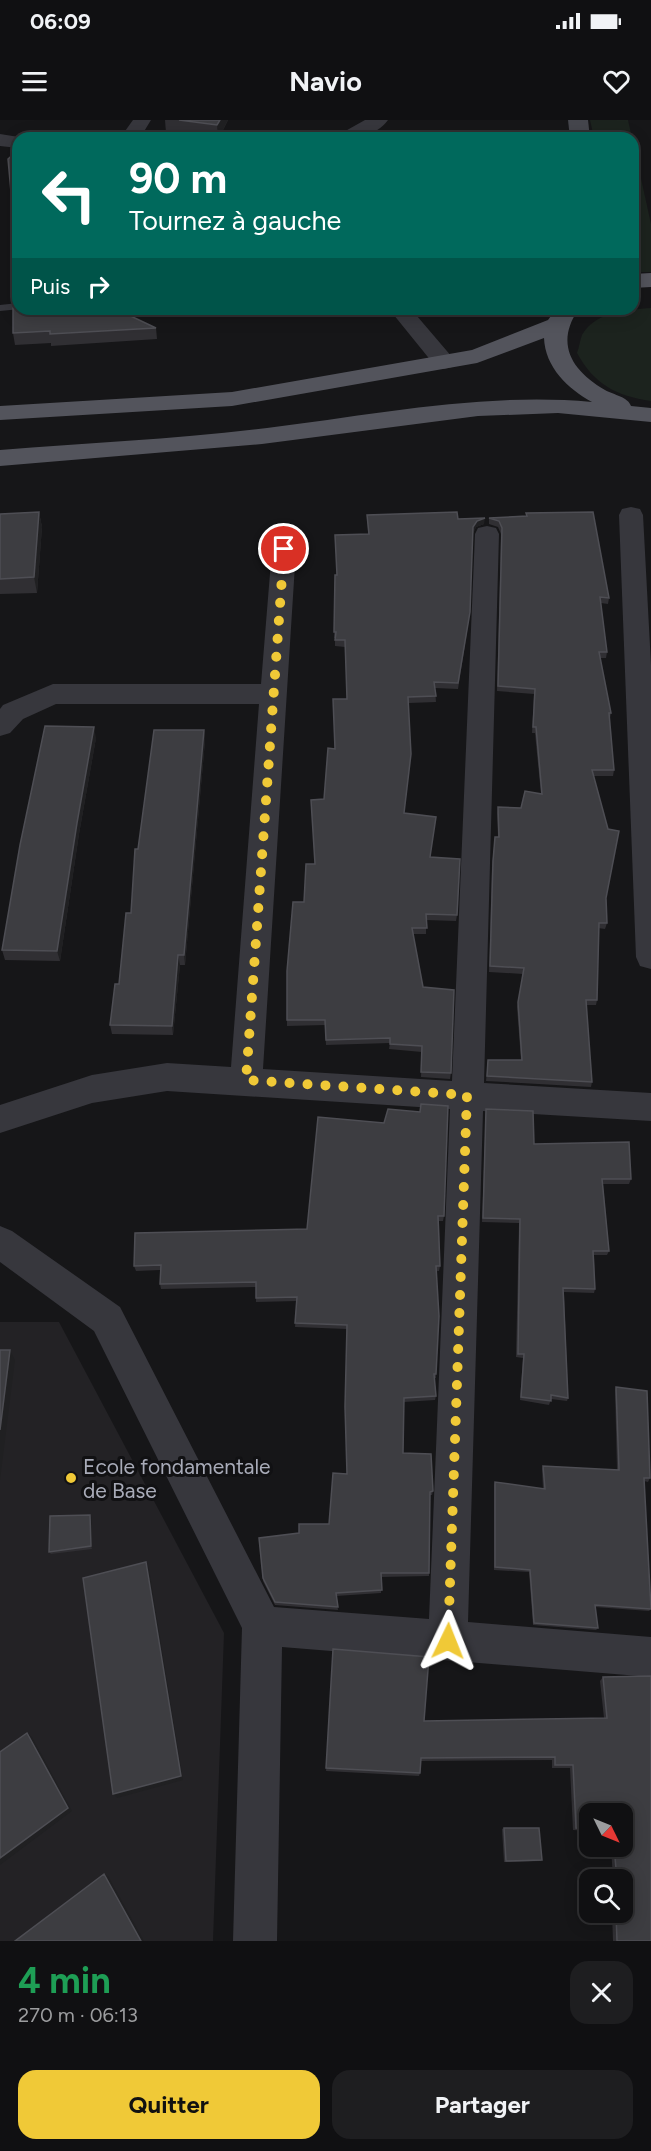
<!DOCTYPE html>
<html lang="fr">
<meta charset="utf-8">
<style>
body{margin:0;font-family:Figtree,sans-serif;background:#1e1e20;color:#f1f3f6;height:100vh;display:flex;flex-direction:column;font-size:22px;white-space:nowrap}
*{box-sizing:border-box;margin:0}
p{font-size:20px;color:#9c9d9f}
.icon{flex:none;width:33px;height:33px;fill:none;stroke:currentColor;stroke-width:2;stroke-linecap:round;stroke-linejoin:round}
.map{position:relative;height:1821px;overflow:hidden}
.drawer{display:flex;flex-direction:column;background:#101012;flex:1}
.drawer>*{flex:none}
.guide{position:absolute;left:12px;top:12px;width:627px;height:183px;border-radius:18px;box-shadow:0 3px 15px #0003,0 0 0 2px #303032;background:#00695c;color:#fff;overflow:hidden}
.needle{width:39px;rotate:133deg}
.buttons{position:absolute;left:579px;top:1683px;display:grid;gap:12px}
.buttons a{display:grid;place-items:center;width:54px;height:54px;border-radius:12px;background:#101012;box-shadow:0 3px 15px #0003,0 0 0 2px #303032;font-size:30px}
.pin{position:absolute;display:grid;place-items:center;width:51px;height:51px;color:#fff;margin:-26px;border:3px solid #fff;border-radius:50%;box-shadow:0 2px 6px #0007}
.me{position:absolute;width:66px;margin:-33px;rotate:2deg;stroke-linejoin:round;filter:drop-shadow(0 0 4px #0008)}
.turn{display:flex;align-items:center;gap:21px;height:126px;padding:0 18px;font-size:27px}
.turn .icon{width:78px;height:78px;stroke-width:2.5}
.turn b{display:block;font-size:42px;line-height:51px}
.then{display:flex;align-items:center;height:57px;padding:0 18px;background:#0003;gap:12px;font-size:22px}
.round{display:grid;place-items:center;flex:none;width:63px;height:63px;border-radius:18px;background:#1e1e20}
.headline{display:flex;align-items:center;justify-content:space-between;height:102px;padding:0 18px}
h1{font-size:36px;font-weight:700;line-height:45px;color:#1e9e55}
.action{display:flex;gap:12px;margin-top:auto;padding:12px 18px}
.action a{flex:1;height:69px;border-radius:18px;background:#f0c937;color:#111;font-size:24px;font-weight:700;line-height:69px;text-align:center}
.action a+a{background:#1e1e20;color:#f1f3f6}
.status{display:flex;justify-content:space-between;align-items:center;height:42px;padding:0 30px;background:#101012;direction:ltr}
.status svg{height:16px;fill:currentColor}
header{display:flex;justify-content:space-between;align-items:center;height:78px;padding:0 18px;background:#101012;font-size:27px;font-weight:700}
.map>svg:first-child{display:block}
.built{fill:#232225}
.green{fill:#1c231e}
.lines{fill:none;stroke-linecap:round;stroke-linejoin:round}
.lane{fill:#37373d;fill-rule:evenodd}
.street{fill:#37373d;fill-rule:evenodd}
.secondary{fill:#45464d;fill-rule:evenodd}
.primary{fill:#53545c;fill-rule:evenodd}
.wall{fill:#302f33}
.shaded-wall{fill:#202022}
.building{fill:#3d3d41;stroke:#4e4e54;stroke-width:1.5}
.route{stroke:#f0c937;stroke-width:10;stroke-dasharray:0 18}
.poi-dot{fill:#f0c937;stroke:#111113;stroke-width:2}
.labels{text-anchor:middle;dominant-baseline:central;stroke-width:6;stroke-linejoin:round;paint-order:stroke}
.poi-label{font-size:21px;fill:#a8abb8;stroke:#111113;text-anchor:start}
</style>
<div class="status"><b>06:09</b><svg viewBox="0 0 49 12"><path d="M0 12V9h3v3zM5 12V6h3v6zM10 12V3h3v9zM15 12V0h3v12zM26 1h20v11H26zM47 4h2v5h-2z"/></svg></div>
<header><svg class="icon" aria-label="menu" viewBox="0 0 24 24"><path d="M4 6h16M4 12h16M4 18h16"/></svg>Navio<svg class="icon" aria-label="heart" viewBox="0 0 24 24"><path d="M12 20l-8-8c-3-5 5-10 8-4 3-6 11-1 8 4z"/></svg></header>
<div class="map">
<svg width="651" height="1821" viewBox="0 0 651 1821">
<rect width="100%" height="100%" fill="#161618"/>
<path class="built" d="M0,1202H59L224,1513L213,1821H0Z"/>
<path class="green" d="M590,0H628L632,18H594Z
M633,22L651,104V152H633Z
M651,188V281C616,276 594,264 577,233C579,228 580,220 582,215C596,191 627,190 651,188Z"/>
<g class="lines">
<path class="lane" d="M18,183L20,189L0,191V185Z"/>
<path class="street" d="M133,0H151L140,18H120Z
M365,0H388C377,16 356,18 337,18L340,14Z
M0,14L25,18H18V28L0,26Z
M389,189H411L452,237L455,242L452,247L444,249L436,247Z
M631,387L640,389L643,395L651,545V849L640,846L636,837L619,395L622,389Z
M487,406L496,408L499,414L484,963L651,973V1001L483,991L468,1502L651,1517V1557L282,1527L277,1821H233L242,1508L94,1211L0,1142V1106L12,1111L120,1187L274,1487L429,1499L450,989L167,971L92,983L0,1013V985L92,955L167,943L231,947L259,584H56L23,599L10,613L0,616V589L3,585L53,564H261L272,429L275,423L284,421L293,423L296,429L263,949L452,961L475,414L478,408Z"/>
<path class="secondary" d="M568,0H588L590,18H570Z"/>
<path class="primary" d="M651,153V167L633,168V154Z
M556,189L578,190C555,224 572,251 605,270C614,275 628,277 631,286L651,288V302L558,293L478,296L262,324L0,346V330C89,323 179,319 267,308C374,295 484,272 592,282C568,269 545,247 544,218L477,243L232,286L0,300V286L232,272L472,230L548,200Z"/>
</g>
<path class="wall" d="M165,0H228L219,18H201L166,13Z
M18,30V140L16,127Z
M13,188L156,208L157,219L51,226V223L15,225L13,213Z
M39,392L42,407L37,473L0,474V394Z
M526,393L609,478L608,484L601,483L607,532L606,538H600L611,593L610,598H609L614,650L613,656H593L606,778L607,803L605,809L598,808L597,880L596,885H586L592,962L591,967L486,961L488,940H521L517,887L523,854L489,852L492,746L495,717H498L497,693L498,687L521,688L541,674L535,613H532L534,574L497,571L501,414L498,407L489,404V398L526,396Z
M367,395L458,399L484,404L476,407L473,413L469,499L458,569L435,568L436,582L409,583L404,693L430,737L457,795L456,801L426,800V814H413L423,867L451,953L450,959L421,957L422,932L389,929L390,923L326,925L325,905L287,906V900L304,782L315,744L324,679L335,629L347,579L345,527L335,526V518H334L335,455H337L368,414Z
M204,610L205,621L185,845H180L173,915L112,914L110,905L119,864L131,793L138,729Z
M96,618L79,714L60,841L5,840L2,830Z
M486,989L534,1024L631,1059L629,1064H603L609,1131L607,1135H594L595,1169L594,1173L564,1172L568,1278L567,1281L551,1279L549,1285L520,1280L523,1238L516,1237L519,1103L482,1102Z
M318,997L444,1096L443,1101H439L440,1146L439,1151H436V1258H434L436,1276L435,1280L404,1282L403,1333L433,1371L432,1375H430L429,1456L381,1457V1473L336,1476L338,1490L275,1485L263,1461L259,1418L299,1413L329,1404L347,1354V1209L295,1207L297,1181L256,1182V1167L161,1169L160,1164V1150L136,1151L134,1146L307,1109Z
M616,1267L650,1358L648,1362L644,1361L651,1489L649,1491L595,1487L598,1508L596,1510L533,1505L529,1452L494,1450V1365L495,1362L543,1369L542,1349L543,1346L617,1350L615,1270Z
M92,1398V1429L51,1434L49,1432Z
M333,1529L424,1601L604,1598L600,1561L603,1557L651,1821H613L612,1794L616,1792H622V1760H613L611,1726H622V1694H590V1711L573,1710L570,1648H552V1640L421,1641L420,1653L419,1656L326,1651Z
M504,1708L542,1740L540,1741L504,1742L502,1709Z"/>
<path class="shaded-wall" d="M220,0H228L219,18H218L217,5Z
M39,392L42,407L37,473L34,457Z
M485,398L484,404L476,407L473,414V407L477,401Z
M94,607L96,618L79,714L60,841L57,831L77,703Z
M204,610L205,621L185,845L184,835Z
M178,835L180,845L173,915L172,906Z
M10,1230L15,1240L0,1360V1310Z
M90,1395L92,1398V1429L91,1426Z
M146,1442L149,1449L183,1660L117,1678L113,1674Z
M27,1613L32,1617L72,1691L0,1745V1738Z
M104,1754L108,1756L144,1821H141Z"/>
<path class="building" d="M179,0H220L217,5Z
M18,30V127H16L8,39Z
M18,184V189H116L156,208L50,214V211L13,213V188Z
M39,392L34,457L0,459V394Z
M457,392L458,399L485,398L477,401L473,407L470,492L458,563L434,562L436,576L408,577L411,634L404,693L436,697L430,737L460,739L457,795L426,794L427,808H412L423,867L454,870L451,953L421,952L422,926L390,924V918L326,920L325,900H287V851L293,782H304L306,744H315L311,680L324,679L328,628L335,629L333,579H347L345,520H335L336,512H334L335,455H337L335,415L369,414L367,395Z
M593,392L609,478L600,477L607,532H599L611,593H609L614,650H592L608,709L619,711L606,778L607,803H599L597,880H586L592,962L487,956L488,940H522L518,882L524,848L490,846L493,741L495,717H499L498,687L521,688L525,671L542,674L536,607H533L535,569L498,566L502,408L499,401L489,398L527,396L526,393Z
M45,606L94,607L77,703L57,831L2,830L20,725Z
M154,610H204L184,835H178L172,906L110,905L115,864H119L126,793H131L135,729H138Z
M421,984L448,986L444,1096H438L440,1146H436L439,1196L436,1254H434L436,1276L404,1278L403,1333L431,1334L433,1371L430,1372L429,1453H381L382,1470L336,1473L338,1487L275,1482L263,1458L259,1418L299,1413V1404H329L333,1353L347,1354L345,1287L347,1205L295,1203L297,1177L256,1178V1162L160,1164L161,1145L134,1146L135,1113L307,1109L318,997L384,1003L388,989L420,992Z
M486,989L533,991L534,1024L629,1022L631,1059H602L609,1131H593L595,1169L563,1168L568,1278L551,1275V1281L521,1277L524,1234H518L520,1099L483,1098Z
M0,1230H10L0,1310Z
M616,1267L647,1271L650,1358H644L651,1489L595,1485L598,1508L534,1503L530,1450L495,1447V1362L545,1369L543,1346L619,1350Z
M90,1395L91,1426L49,1432L50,1396Z
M146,1442L181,1656L113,1674L83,1458Z
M333,1529L429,1537L424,1601L607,1598L603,1557L651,1556V1821H617L616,1793L622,1792V1760H617L614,1726H622V1694H590V1709L576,1708L573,1645H555V1637L421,1638L420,1653L326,1648Z
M27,1613L68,1688L0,1738V1632Z
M504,1708H539L542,1740L506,1741Z
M104,1754L141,1821H15Z"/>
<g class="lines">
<path class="route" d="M284,429L246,960L467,975L448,1521"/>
</g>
<circle class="poi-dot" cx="71" cy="1358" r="6"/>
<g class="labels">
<g class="poi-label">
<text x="83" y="1346">Ecole fondamentale<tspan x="83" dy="24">de Base</tspan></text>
</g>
</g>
</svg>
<div class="buttons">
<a><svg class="needle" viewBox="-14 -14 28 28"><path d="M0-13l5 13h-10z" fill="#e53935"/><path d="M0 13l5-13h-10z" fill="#9c9d9f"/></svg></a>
<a><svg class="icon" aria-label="search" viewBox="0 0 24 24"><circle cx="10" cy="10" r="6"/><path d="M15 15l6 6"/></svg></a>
</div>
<div class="pin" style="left:284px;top:429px;background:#d93025"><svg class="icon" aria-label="arrive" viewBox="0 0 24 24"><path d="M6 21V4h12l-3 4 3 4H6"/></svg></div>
<svg class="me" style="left:448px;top:1521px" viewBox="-20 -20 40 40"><path d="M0-17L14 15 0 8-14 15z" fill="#f0c937" stroke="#fff" stroke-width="4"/></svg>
<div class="guide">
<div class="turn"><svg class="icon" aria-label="left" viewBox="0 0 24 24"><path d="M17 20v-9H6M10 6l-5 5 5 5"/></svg><div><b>90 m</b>Tournez à gauche</div></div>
<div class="then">Puis<svg class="icon" aria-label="right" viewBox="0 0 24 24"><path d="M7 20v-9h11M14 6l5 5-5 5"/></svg></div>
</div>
</div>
<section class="drawer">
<div class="headline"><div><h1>4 min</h1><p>270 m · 06:13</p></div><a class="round"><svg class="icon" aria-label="close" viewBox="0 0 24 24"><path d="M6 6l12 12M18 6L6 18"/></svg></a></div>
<div class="action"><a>Quitter</a><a>Partager</a></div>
</section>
